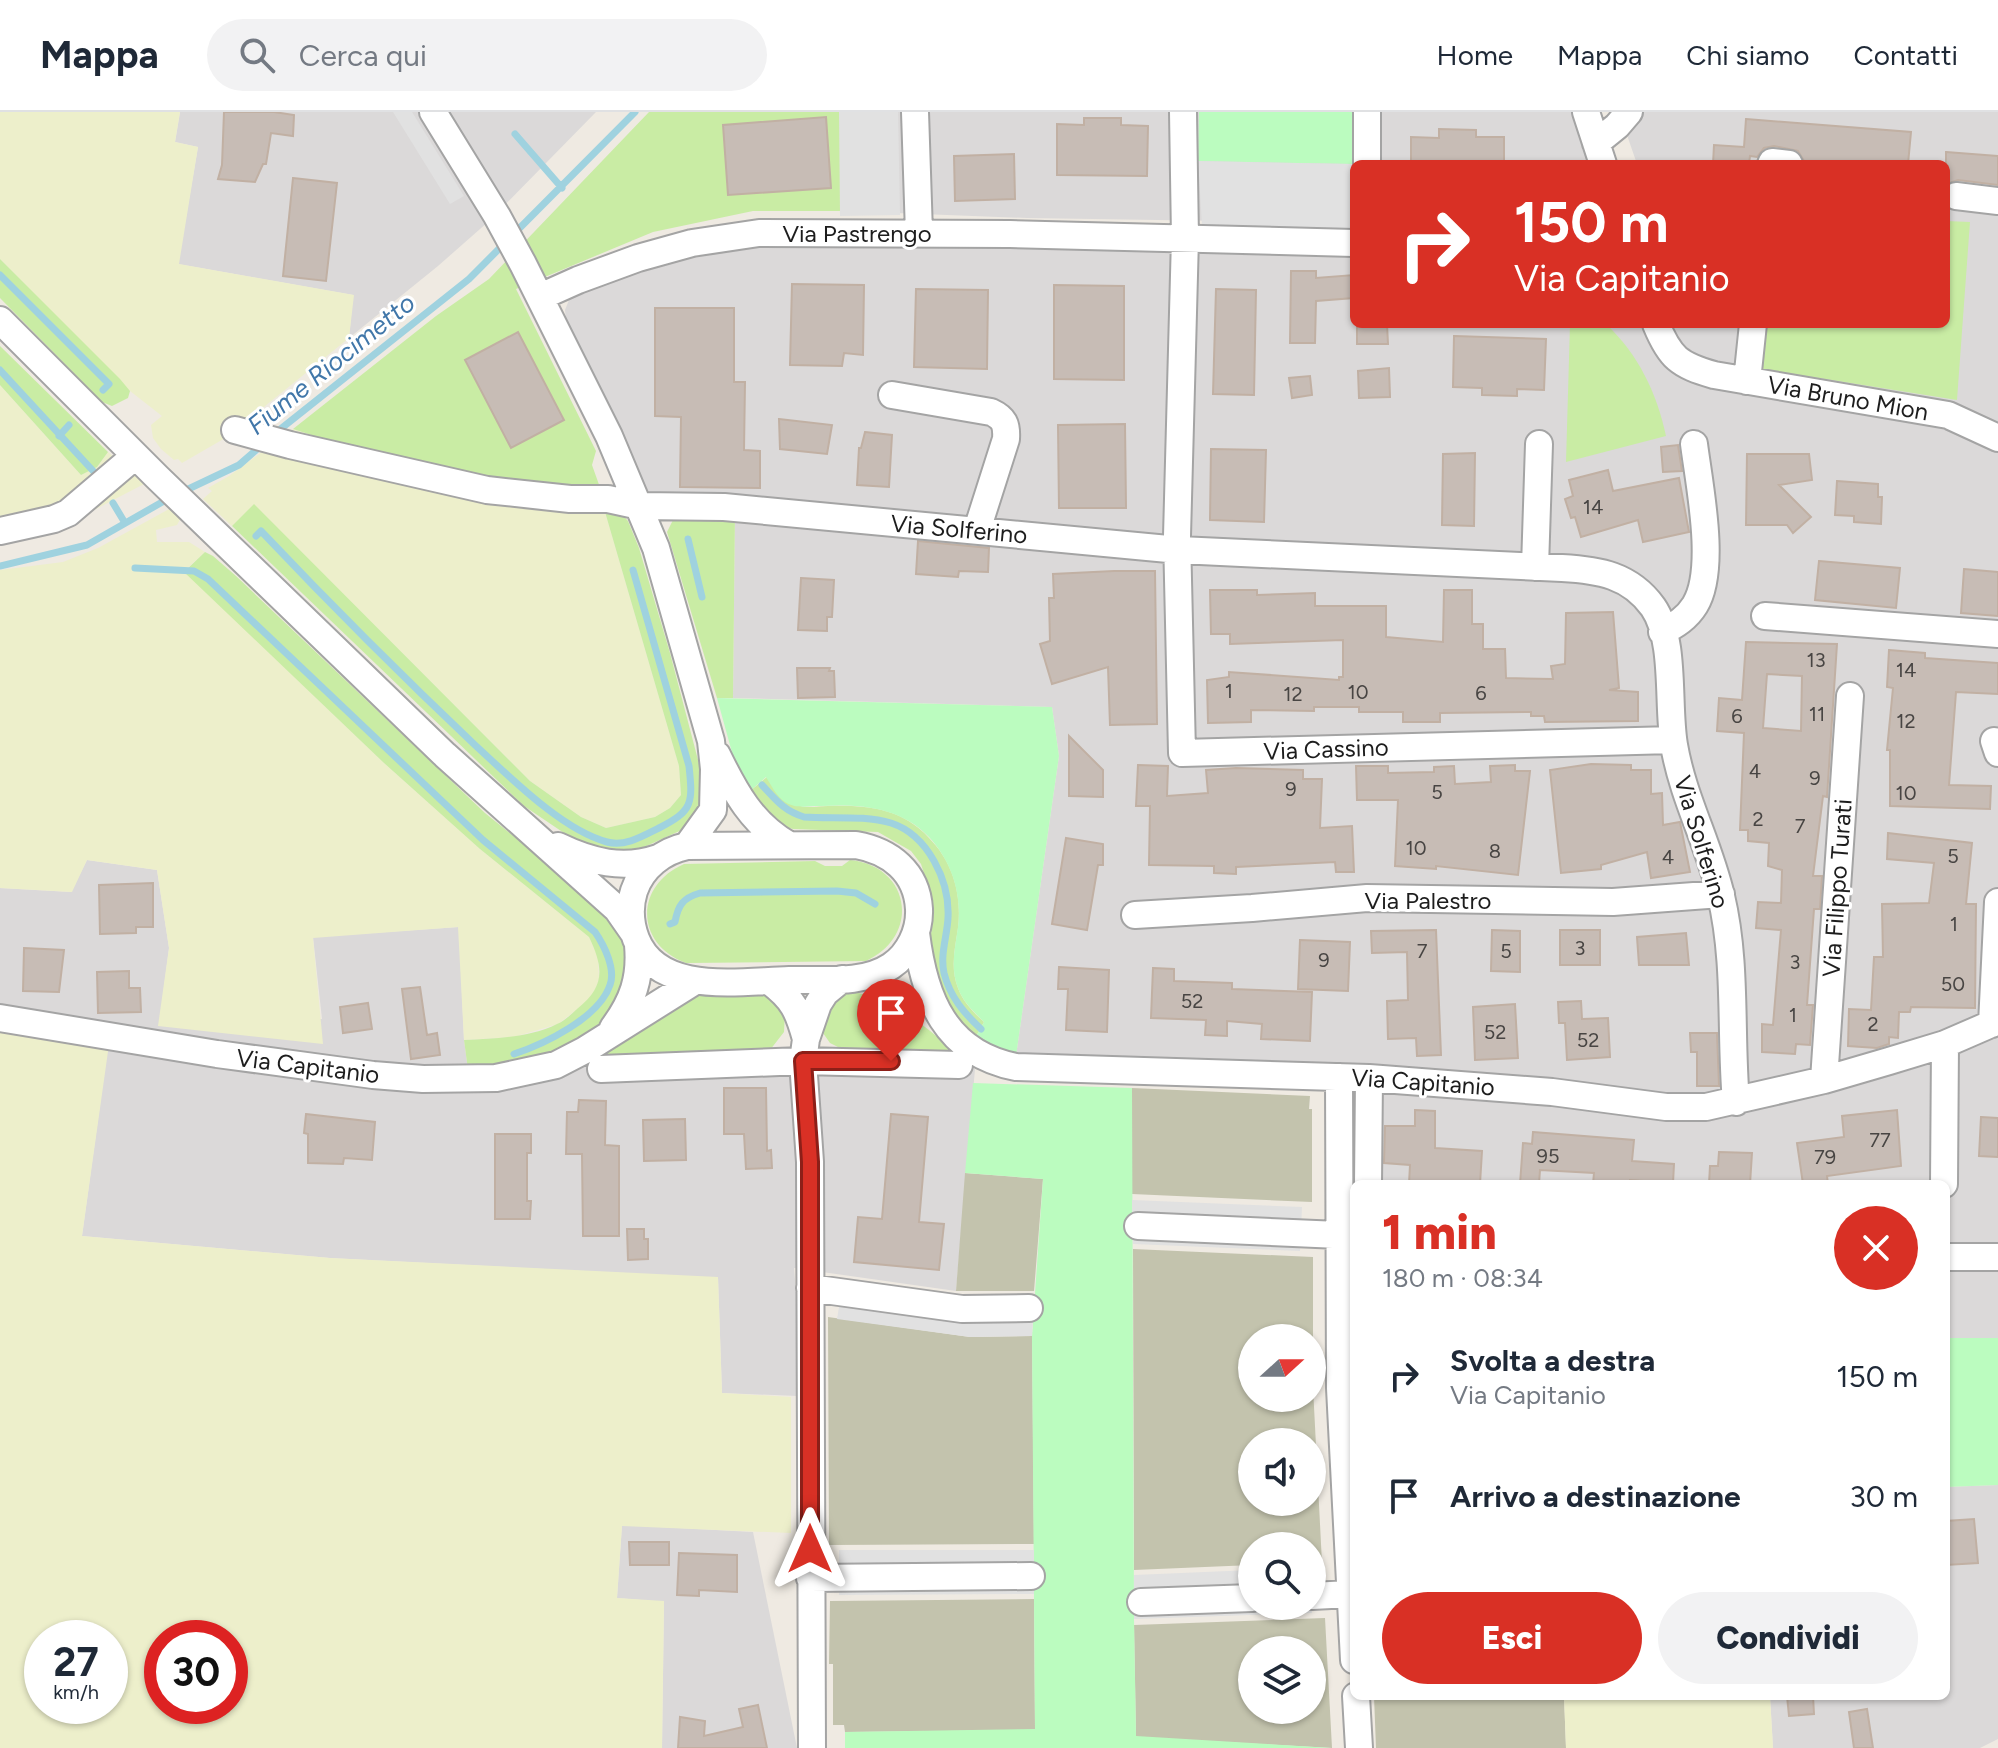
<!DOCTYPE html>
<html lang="it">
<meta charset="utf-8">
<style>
body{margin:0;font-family:Figtree,sans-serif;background:#f2f2f3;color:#1f2937;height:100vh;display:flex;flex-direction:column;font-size:30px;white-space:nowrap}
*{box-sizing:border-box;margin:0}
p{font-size:26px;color:#747a83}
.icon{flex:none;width:44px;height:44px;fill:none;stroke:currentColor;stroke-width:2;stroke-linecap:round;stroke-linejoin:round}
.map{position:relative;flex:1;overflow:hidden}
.details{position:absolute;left:1350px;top:1068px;width:600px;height:520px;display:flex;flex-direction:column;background:#fff;border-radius:12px;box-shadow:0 2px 6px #0004}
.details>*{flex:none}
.banner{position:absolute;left:1350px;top:48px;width:600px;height:168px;border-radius:12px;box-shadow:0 2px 6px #0004;background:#d93025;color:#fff;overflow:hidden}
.needle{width:52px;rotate:69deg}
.buttons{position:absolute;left:1238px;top:1212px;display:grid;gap:16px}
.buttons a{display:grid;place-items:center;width:88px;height:88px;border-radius:50%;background:#fff;box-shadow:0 2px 6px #0004;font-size:40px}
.speed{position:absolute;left:24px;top:1508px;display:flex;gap:16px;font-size:40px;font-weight:700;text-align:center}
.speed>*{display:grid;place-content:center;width:104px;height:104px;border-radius:50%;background:#fff;box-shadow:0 2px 6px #0004;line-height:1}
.speed small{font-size:20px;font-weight:400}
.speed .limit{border:12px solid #d22;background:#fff;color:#111}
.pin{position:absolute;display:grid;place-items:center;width:68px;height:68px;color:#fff;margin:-82px -34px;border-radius:50% 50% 50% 0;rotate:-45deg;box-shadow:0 0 8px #0007}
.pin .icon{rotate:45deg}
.me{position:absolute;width:88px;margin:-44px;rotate:0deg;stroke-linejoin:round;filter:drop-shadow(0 0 6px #0008)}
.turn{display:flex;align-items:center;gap:28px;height:168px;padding:0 32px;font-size:36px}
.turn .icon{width:104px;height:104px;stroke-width:2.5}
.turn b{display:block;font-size:56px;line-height:68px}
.round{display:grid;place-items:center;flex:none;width:84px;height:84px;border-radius:42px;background:#f2f2f3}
.overview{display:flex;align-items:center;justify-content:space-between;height:136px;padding:0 32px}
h1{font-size:48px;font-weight:800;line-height:60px;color:#d93025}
.action{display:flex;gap:16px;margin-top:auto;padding:16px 32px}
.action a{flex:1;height:92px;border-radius:48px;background:#d93025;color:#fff;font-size:32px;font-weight:800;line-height:92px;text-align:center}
.action a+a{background:#f2f2f3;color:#1f2937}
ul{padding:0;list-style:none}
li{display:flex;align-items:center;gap:24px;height:120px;padding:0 32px}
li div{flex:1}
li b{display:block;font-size:30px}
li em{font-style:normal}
header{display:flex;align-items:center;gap:48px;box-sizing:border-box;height:112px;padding:0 40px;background:#fff;border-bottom:2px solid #e0e1e3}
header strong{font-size:38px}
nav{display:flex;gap:44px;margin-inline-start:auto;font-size:28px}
.search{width:560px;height:72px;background:#f2f2f3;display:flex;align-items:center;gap:20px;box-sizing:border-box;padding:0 28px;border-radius:44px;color:#747a83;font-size:30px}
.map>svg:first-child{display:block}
.residential{fill:#dbd9d9}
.construction{fill:#c3c3ad;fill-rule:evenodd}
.farmland{fill:#edefcb;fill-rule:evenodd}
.grass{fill:#c9eca4}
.park{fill:#bbfcbf}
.parking{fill:#e1e1e1}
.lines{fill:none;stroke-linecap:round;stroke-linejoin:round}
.stream{stroke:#9fd2df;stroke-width:7}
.building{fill:#c7bcb5;stroke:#c1b0a3;stroke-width:2;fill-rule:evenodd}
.minor-casing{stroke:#a4a4a4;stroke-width:30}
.minor{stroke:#fff;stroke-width:26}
.route-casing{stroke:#8d1f18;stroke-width:20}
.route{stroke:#d93025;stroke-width:14}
.labels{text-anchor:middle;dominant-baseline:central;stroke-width:6;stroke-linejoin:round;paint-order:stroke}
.number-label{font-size:20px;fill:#484543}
.street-label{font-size:24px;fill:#1d1d1d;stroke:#fff}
.water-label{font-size:26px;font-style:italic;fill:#4177a9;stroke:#fff}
</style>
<header>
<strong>Mappa</strong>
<div class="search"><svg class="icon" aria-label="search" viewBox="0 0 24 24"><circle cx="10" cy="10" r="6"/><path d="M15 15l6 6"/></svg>Cerca qui</div>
<nav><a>Home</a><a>Mappa</a><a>Chi siamo</a><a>Contatti</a></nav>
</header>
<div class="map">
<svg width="1998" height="1636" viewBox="0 0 1998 1636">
<rect width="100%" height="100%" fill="#efeae2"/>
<path class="residential" d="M180,0H596L488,110L438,154L349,226L353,183L178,152L198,35L175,30Z
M840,0H1573L1590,52H1354V111L1027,106L844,99Z
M1619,0H1998V1226H1946V1072H1356V979L1159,968L1016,944L1059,644L1052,595L733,586L735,402L656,384L646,379L566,208L565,198L569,188L577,180L684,143L780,130L1354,136V212H1946V52H1637Z
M87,748L157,758L169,836L159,914L322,907L313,825L459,815L464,928L468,958L521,952L758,941L898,937L955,941L975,957L956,1179L794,1156L798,1201V1284L722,1281L718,1166L330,1146L82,1124L111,912L0,905V776L71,780Z
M1998,1373V1627L1980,1636H1773L1770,1584H1946V1375Z
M622,1413L753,1420L797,1636H662L664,1490L617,1486Z"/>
<path class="construction" d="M1132,976L1310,984L1309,997H1312V1090L1132,1082Z
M965,1061L1043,1067L1034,1179H956Z
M1133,1137L1313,1145V1275L1322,1451H1312V1434H1252V1453L1134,1458ZM1252,1226H1312V1286H1252ZM1252,1330H1312V1390H1252Z
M828,1205L970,1225L1032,1224L1034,1432L829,1433Z
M1034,1487L1035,1618L845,1620L844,1613H833V1552H829L830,1489Z
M1325,1506L1332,1636L1136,1625L1134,1513ZM1252,1538H1312V1598H1252Z
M1374,1584H1564L1566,1636H1376Z"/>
<path class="farmland" d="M0,0H180L175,30L198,35L179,152L354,183L349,226L227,325L182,351L178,347L174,348L161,337L153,326L151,313L162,304L130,279L0,147Z
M0,273L81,363L97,355L108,340L144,372L73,409L0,423Z
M293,317L376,344L603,393L679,654L681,683L670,696L655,705L606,716L581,705L530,669L254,393L232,414L203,387L212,379L208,376L229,364Z
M171,396L182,404L177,413L156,418L157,430H189L205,440L184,459L384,651L480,737L589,825L598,844L599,867L593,885L558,912L514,925L464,928L458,815L313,826L323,932L158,914L169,836L157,758L87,748L72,780L0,776V458L63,450L98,436Z
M0,905L112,911L82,1124L330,1146L718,1165L722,1281L791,1285V1421L622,1414L617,1486L664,1489L662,1636H0ZM42,1526H110V1594H42ZM162,1526H230V1594H162Z
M1564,1584H1770L1773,1636H1566Z"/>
<path class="grass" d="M649,0H840L844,99H753L653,120L516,177L596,339L592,353L602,381L514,377L376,344L293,317L436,204L489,167Z
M1946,109L1970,110L1957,288L1762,257L1766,212H1946Z
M0,147L120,267L130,279L128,286L112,294L102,290L0,186Z
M1570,212H1606C1638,242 1657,281 1666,324L1566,350Z
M0,234L108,340L97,355L81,363L0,273Z
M254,392L530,669L581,705L606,716L655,705L670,696L681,683L679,654L603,393L621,401L628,409L639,436L670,541L703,667L702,693L684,717L642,736L631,740L615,741L593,735L564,721L524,694L232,414Z
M735,401L733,586H717L667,420L675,404Z
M205,440L213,444L236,464L485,701L600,794C621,817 626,829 626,860C626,866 627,873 625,878C612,917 559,941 523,951C506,956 486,956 468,958L464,928C495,926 529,926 557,912C565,909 571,902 577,897C605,875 604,856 589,825L480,737L384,651L184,460Z
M767,665C774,677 784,687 798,693C806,697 819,694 828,694C866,693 902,696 929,726C953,750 962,783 958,816C955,836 950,856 958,876C963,890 973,900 984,910L974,928L937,883L930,828L933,808V789L921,752L911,739L878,720L793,717L779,713L766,704L750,679Z
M850,748C911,754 921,824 866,849L686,851C635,832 634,774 684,752L815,749L825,754H842Z
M852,880C890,885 928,915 955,941L898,937L844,938L830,931L823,921L821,908L838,882Z
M761,881L774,886L785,901L784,920L770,938L591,949L690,883Z"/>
<path class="park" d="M1199,0H1354L1353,52L1198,49Z
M717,586L1052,595L1059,644L1016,944L974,928L984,910C973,899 963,890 958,876C950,856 955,836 958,815C962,782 952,750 929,725C900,695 861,692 821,694C809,694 795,697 785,690C777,685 771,673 766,665L750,679L733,644Z
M973,971L1132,976L1134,1507L1136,1624L1332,1636H845V1620L1035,1617L1032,1224L1043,1067L965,1061Z
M1946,1226H1998V1373L1946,1375Z"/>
<path class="parking" d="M393,0H412L464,84L450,92Z
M839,0H898L900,103L840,104Z
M1198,49L1353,52L1351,118L1202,113Z
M1132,1088L1302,1095L1300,1139L1133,1132Z
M840,1189L1033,1206L1032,1224L970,1225L837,1207Z
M839,1438H1034V1482L839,1483Z
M1252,1458V1494H1312V1501L1134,1507V1463Z"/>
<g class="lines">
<path class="stream" d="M515,22L562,76
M0,163L109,272L103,278
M0,258L95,361
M273,323L469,167L635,0
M59,324L69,313
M182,380L239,353L264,331
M113,391L125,411
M256,424L261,419C331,493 402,564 476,634C510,665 562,718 607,730C625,735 643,724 659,716C693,699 693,691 689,654L633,458
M688,427L702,485
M0,454L87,433L171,385
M135,456L194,459L208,467L483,728L595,820C604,833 616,857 610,873C599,906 544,932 514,942
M762,673C776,688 784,699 804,705C832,707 864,703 891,711C928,723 950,769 948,806C947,825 940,842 944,861C950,885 964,901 981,917
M670,812L675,810C678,793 683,786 700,781L837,779L856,781L875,792"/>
</g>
<path class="building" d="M224,0H274L294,3L293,24L271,21L266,52H263L255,70L218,67L222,53Z
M826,5L831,76L728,83L723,13Z
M1084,6H1121V13L1148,14L1147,64L1057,63V12L1084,13Z
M1746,7L1911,20L1908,52L1804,49L1798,39L1774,34L1764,36L1757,45L1750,44L1749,52H1713L1714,33L1744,35Z
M1439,17L1476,18V25H1504V52H1411V25L1439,26Z
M1946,40L1998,44V73L1958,68L1946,72Z
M1014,42L1015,87L955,89L954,44Z
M293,66L337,71L326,169L283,164Z
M1291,159H1316V166L1354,163V186L1316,189L1315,231H1290Z
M792,172L864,173L863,243L844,241L842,254L790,253Z
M1054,173L1124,174V268L1054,267Z
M916,177L988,178L987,257L914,255Z
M1216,177L1256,178L1254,283L1213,282Z
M655,196H734V270H745L744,338L760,339V376L680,375L681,305L655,304Z
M1357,212H1387L1388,232H1357Z
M518,220L564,308L511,336L465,248Z
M1454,224L1546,227L1544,278L1517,277V284L1482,283V276L1453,275Z
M1389,256L1390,285L1359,286L1358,259Z
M1310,264L1312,283L1292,286L1289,266Z
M779,307L832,313L827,342L780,337Z
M1125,312L1126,396H1059L1058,313Z
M865,320L892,323L889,375L857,373L859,336H861Z
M1678,333L1682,359L1663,360L1661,335Z
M1211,337L1266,338L1264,410L1210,408Z
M1475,341L1474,414L1442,413L1443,342Z
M1747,342H1809L1812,368L1779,373L1811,405L1793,421L1787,413H1746Z
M1608,358L1613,379L1679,366L1689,420L1643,430L1638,408L1581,425L1575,405L1571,406L1565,387L1573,384L1569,368Z
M1837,369L1878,372V385H1882L1881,412L1854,410V404L1835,403Z
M918,429L989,436L988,460L959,459L958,465L916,462Z
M1819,449L1900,456L1896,496L1815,488Z
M1964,457L1998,460V504L1961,501Z
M1114,459H1155L1157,612L1110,613L1108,555L1052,572L1040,532L1050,529L1049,486H1054L1053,462Z
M801,466L834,468L832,505H827V519L798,518Z
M1210,478H1257V483L1315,481V494H1386V525L1443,530L1444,478H1472V512H1483V537H1505L1506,566L1553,567L1551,554L1565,552L1566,501L1613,500L1619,576L1609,578L1638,580V609L1545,610L1544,604H1531V600L1440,601V610H1403V600H1359V595H1314V599L1251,598V610L1208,611L1207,568L1229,565V560L1339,568V565H1343V528L1230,532V522H1211Z
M1746,530L1837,532L1827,685L1823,684L1813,764H1822L1820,797H1814L1807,893H1813L1810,933L1796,932L1795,942L1762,940V912L1773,913L1781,818L1756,816L1758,790L1781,791L1782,758L1768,754L1769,731L1748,729V718H1740L1744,621L1717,619L1719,586L1742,588ZM1767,562L1802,564L1801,619L1763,616Z
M1889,538L1925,541V546L1998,551V582L1956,580L1949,673L1991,674L1990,697L1890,694V638H1887L1893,576L1887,575Z
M797,556H830L829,559H834L835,585L798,586Z
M1069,624L1103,658V685L1069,684Z
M1591,652L1631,653V658H1651V682L1662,681L1663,713L1680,710L1690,760L1651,766L1647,740L1601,753V757L1561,761L1550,658Z
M1138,653L1168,654L1167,684L1208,681L1206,658L1236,656L1303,658V667H1322L1320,716L1352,714L1354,760H1336L1335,750L1236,755V762L1214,761V754L1149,753L1150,694H1136Z
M1515,653V659H1530L1518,763L1436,754V757L1395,754L1398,688H1357L1356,654H1388V661L1434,660V655L1454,654L1455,672L1491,670L1490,654Z
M1888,721L1972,731L1966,792H1976L1975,896L1911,895L1910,900H1899L1898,926L1889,925V932L1877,936L1848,934L1849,897L1871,898L1874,845H1883L1882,792L1929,791L1934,751L1887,747Z
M1066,726L1103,732V753H1098L1087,818L1052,812Z
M153,771V815H136V821L100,822L99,773Z
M1436,818L1441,943L1417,944L1416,926L1388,927L1387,889L1408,888L1407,840L1372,841L1371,819Z
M1492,818L1520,819V860L1491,859Z
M1560,818H1600V853H1560Z
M1686,821L1689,853H1639L1637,825Z
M1300,828L1350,830L1348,879L1298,877Z
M24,836L64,838L59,880L23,879Z
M1059,855L1109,858L1107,920L1066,918L1068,877H1058Z
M1153,856L1174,857V869L1232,871V877L1312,880L1310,929L1261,927L1262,912L1227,909V924L1205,923L1206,908L1151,906Z
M129,859V876H140L141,900L98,901L97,860Z
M420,875L427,923L437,921L440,943L411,947L402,877Z
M1581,889L1582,907L1608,906L1610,945L1567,948L1565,911H1559L1558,890Z
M368,891L372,917L343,921L340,895Z
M1515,892L1518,946L1475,948L1473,895Z
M1690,921H1717L1719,974H1697V940H1691Z
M724,976H766L767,1039L771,1038L772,1056L746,1057L744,1022H724Z
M579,988L606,989L605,1033L619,1034V1124H583L582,1042H566L567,1000H578Z
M1415,998L1435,999V1036L1482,1039L1480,1072H1409L1410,1053L1384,1051L1385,1014H1415Z
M1897,998L1901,1054L1827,1064L1828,1072H1803L1797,1031L1844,1025L1842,1004Z
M306,1002L375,1010L372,1048L344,1046L343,1052L308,1051V1022L304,1021Z
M891,1002L928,1005L919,1110L944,1112L939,1158L854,1150L858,1105L882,1107Z
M1981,1005L1998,1006V1045L1979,1044Z
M685,1007L686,1048L644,1049L643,1008Z
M1533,1020L1634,1028L1632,1049L1674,1052L1673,1071L1630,1068V1072H1593L1594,1061L1540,1058L1539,1072H1520L1523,1031L1532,1032Z
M495,1022H531V1041H527V1089H531L530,1107H495Z
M1719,1040L1752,1041L1750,1072H1709L1710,1054H1718Z
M627,1117H644V1127H648V1147L628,1148Z
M1974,1407L1978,1451L1946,1453V1409Z
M629,1430H669V1453H630Z
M679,1441L737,1443V1480L699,1478V1484L677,1483Z
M1787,1584H1813L1814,1602L1789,1604Z
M758,1593L767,1636H678L680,1605L705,1609L704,1624L743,1615L739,1597Z
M1867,1597L1873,1636H1854L1849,1600Z"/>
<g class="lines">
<g class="minor-casing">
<path id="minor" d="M433,0L497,104L523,152L609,324L656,436L711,629L714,657L713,698L687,734
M915,0L919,121
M1183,0L1185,126L1177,424L1182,641L1673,628
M1367,0V52
M1586,0L1603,52
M1596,31L1617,14L1629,0
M1771,52L1772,50L1789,52
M1956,84L1998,89
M540,185L578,168L638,146L692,131L759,121L1010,122L1354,131
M0,208L157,365L445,643L617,797L633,820
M1656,212C1670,246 1679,253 1714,263L1948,303L1998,326
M1747,269L1753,212
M892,283L991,300C1004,306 1007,312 1006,327L977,418
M235,318L290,333L487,378L570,387H608L640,394L724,395L1179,438L1562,456C1599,458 1630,463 1653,495C1676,528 1667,593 1674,633C1683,686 1709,732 1721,784C1737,851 1730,922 1736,990
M0,419L54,407L68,401L135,344
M1535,455L1539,332
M1765,504L1998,522
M1662,520C1676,513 1687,506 1695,493C1717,457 1699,372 1694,332
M1994,629L1998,641
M717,643C735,680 752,712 789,733
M856,733C890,739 917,760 919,797C920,819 909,842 891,854C863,873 821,867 789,868C740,869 658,884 636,827C630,811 629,795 634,779C642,755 663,739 687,734Z
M558,734C591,750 623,758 658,746
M1135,803L1252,796L1367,786L1613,790L1721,782
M916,821C924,886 945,941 1016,955L1369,966L1552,980L1666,995H1706L1824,968L1889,949L1945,932L1998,909
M769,869C793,887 798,898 806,927
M0,906L217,942L373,963L423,967L496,966L556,953L585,938L695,869
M1992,912L1998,790
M613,916C633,889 641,866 638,833
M601,957L803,949L959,953
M1339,965L1340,1276L1354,1548
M1824,968L1850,584
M1368,1072L1369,966
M1944,1072L1945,932
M1138,1114L1339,1123
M1946,1145H1998
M810,1176L962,1197L1029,1196
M810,1466L1031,1464
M1312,1484L1350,1482
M1141,1490L1252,1486
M1356,1584L1359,1636
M812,1636L810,1050L803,949L806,927L818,892L825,881L842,867"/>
</g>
<use href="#minor" class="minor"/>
</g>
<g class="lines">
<g class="route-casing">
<path id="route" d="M810,1437V1050L803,949H891"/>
</g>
<use href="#route" class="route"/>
</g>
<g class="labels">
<g class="number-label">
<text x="1593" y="395">14</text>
<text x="1816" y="548">13</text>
<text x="1906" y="558">14</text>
<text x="1229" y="579">1</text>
<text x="1358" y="580">10</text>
<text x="1481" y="581">6</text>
<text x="1293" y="582">12</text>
<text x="1817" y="602">11</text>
<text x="1737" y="604">6</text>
<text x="1906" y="609">12</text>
<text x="1755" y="659">4</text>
<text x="1815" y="666">9</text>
<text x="1291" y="677">9</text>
<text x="1437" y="680">5</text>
<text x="1906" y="681">10</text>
<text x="1758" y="707">2</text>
<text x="1800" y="714">7</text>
<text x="1416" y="736">10</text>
<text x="1495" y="739">8</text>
<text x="1953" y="744">5</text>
<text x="1668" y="745">4</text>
<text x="1954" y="812">1</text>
<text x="1580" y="836">3</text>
<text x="1422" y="839">7</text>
<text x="1506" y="839">5</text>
<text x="1324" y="848">9</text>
<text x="1795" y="850">3</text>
<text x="1953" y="872">50</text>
<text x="1192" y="889">52</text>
<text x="1793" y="903">1</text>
<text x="1873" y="912">2</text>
<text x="1495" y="920">52</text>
<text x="1588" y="928">52</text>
<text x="1880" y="1028">77</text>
<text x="1548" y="1044">95</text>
<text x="1825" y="1045">79</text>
</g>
<g class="street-label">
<text x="857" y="121">Via Pastrengo</text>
<text transform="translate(1848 286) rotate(10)">Via Bruno Mion</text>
<text transform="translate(959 417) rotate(5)">Via Solferino</text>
<text transform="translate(1326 637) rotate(-2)">Via Cassino</text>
<text transform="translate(1702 730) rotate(73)">Via Solferino</text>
<text transform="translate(1837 776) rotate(-86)">Via Filippo Turati</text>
<text x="1428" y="788">Via Palestro</text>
<text transform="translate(308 954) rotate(7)">Via Capitanio</text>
<text transform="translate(1423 970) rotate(4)">Via Capitanio</text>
</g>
<g class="water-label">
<text transform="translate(331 252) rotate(-39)">Fiume Riocimetto</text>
</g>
</g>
</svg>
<div class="buttons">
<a><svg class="needle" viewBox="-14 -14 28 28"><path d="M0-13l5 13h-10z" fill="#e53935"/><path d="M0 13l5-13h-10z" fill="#747a83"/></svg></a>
<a><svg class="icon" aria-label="sound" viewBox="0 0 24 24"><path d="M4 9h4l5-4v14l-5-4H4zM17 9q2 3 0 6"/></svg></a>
<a><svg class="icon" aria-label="search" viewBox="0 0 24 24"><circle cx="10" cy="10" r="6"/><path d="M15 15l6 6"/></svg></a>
<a><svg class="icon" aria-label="layers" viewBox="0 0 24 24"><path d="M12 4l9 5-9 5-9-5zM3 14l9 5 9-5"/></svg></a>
</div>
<div class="speed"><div>27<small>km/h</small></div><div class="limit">30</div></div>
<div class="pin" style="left:891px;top:949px;background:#d93025"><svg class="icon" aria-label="arrive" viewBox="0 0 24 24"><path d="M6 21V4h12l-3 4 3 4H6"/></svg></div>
<svg class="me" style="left:810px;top:1437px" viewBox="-20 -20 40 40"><path d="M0-17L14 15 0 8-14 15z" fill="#d93025" stroke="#fff" stroke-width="4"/></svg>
<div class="banner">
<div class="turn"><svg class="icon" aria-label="right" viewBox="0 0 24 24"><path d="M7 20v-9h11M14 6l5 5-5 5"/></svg><div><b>150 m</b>Via Capitanio</div></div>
</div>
<section class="details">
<div class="overview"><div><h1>1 min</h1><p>180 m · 08:34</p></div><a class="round" style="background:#d93025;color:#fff"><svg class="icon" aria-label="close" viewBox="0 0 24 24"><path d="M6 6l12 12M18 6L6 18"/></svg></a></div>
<ul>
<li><svg class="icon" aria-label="right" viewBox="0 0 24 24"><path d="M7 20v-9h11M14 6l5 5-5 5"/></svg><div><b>Svolta a destra</b><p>Via Capitanio</p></div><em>150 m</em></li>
<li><svg class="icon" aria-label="arrive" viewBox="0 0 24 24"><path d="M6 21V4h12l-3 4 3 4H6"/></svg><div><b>Arrivo a destinazione</b></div><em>30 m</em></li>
</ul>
<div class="action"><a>Esci</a><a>Condividi</a></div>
</section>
</div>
